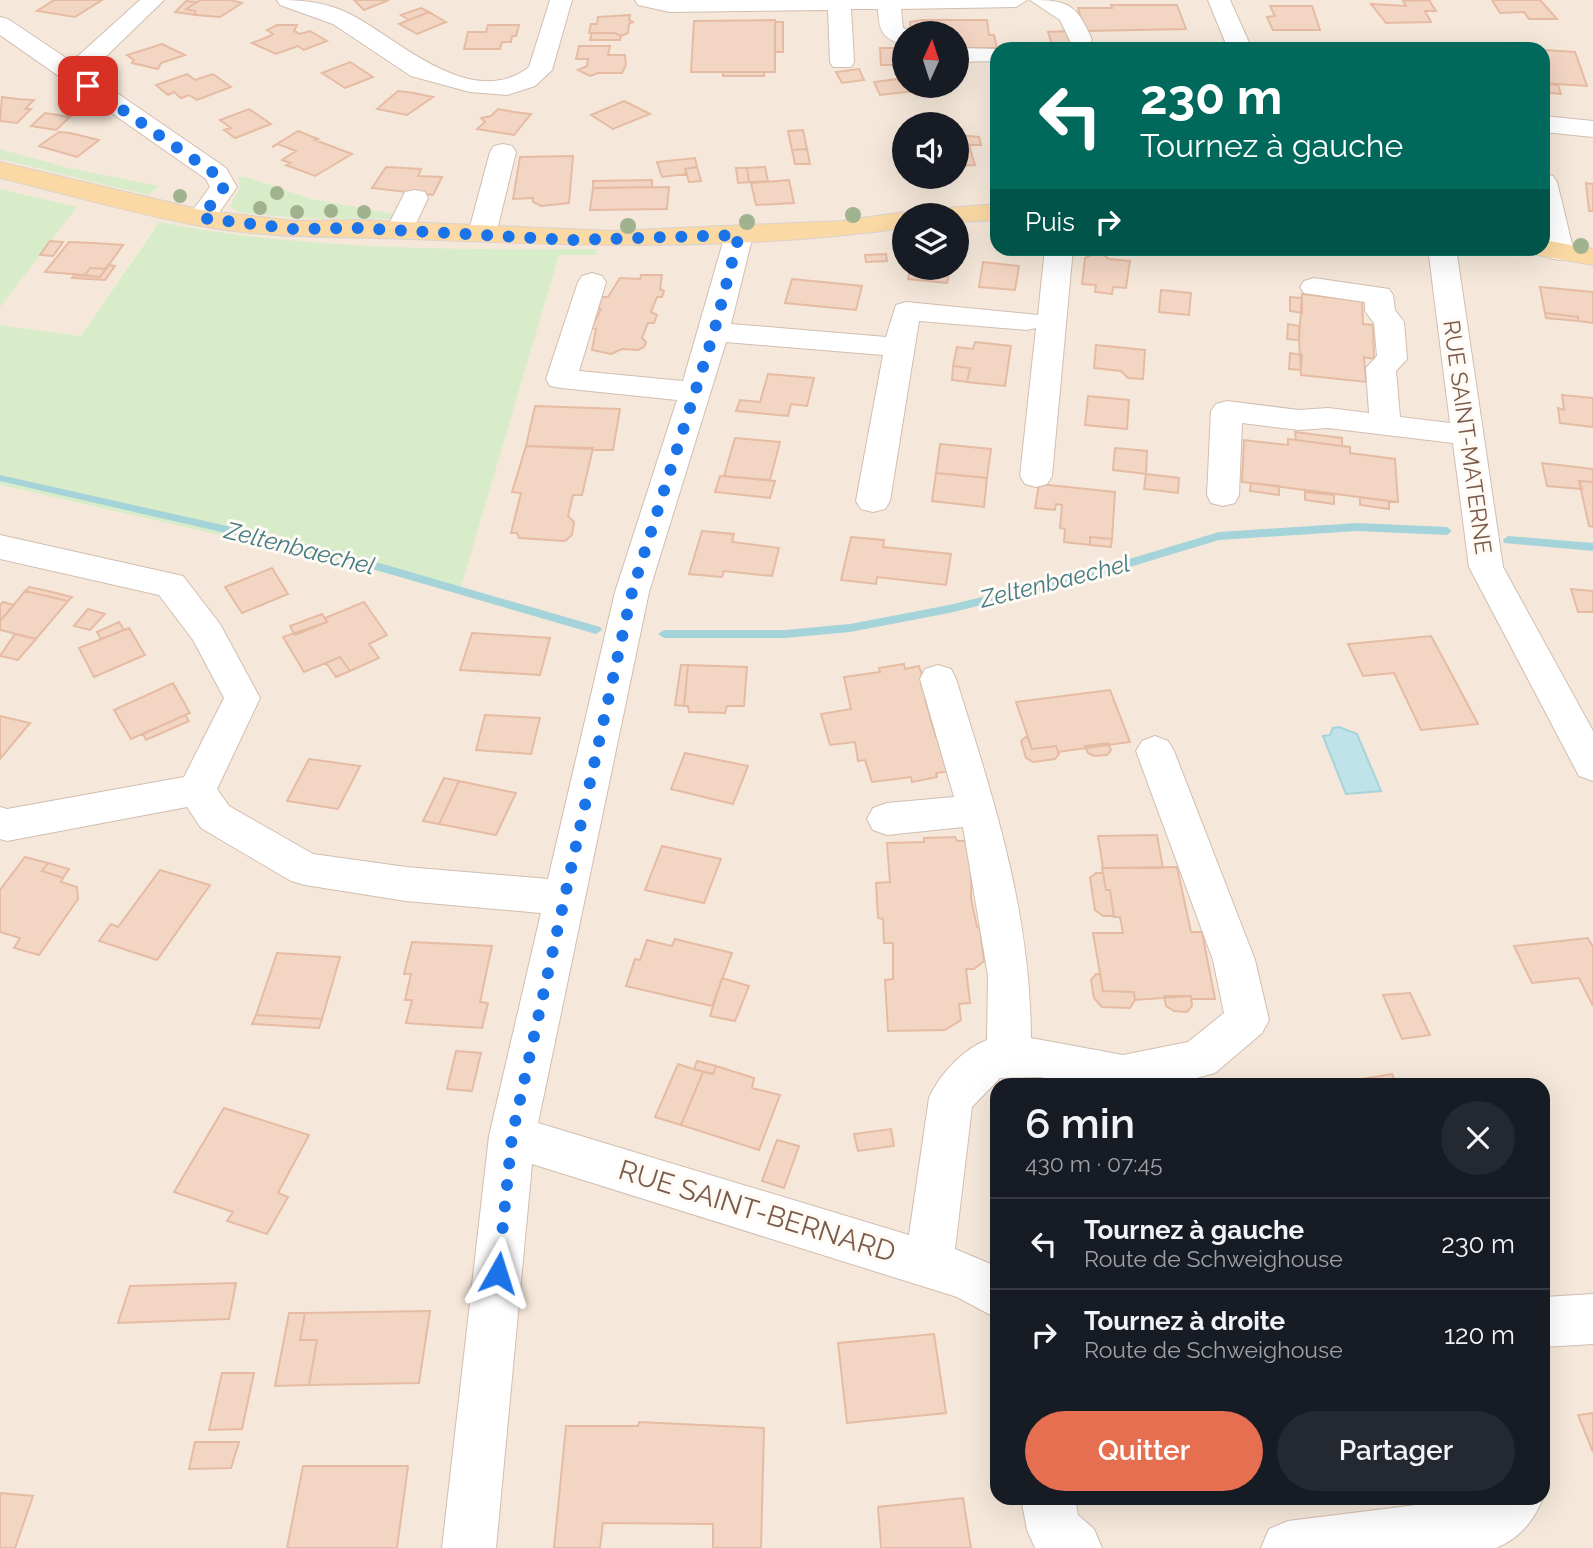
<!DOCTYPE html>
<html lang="fr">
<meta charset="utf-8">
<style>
body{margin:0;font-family:Raleway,sans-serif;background:#242831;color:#f1f3f6;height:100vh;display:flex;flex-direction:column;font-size:26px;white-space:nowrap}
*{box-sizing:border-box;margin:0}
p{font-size:23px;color:#9ea1a6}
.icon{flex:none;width:38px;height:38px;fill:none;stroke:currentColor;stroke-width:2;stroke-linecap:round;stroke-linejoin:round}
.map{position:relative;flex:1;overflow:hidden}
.panel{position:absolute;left:990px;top:1078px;width:560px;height:427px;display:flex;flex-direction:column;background:#171b24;border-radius:21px;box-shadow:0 7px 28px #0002}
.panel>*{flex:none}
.hud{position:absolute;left:990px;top:42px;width:560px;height:214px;border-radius:21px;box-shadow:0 7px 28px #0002;background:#00695c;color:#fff;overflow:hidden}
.needle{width:46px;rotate:3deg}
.fabs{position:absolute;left:892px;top:21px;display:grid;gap:14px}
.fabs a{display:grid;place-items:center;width:77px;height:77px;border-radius:50%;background:#171b24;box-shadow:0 7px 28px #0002;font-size:35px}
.pin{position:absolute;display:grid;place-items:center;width:60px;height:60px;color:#fff;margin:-30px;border-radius:14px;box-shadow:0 4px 10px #0006}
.me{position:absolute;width:77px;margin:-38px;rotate:6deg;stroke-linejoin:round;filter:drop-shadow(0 0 5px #0008)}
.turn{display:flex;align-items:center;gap:24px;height:147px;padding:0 35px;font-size:32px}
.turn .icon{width:91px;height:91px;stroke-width:2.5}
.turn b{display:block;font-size:49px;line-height:60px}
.then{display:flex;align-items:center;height:66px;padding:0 35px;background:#0003;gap:14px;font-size:26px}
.round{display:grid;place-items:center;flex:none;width:74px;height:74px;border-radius:37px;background:#242831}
.headline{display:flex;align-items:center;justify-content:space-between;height:119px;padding:0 35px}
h1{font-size:42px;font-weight:600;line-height:52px}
.button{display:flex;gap:14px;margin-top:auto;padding:14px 35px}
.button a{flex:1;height:80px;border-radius:42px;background:#e76f51;color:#fff;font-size:28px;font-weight:600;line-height:80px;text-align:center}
.button a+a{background:#242831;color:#f1f3f6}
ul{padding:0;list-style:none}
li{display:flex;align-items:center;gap:21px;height:91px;padding:0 35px;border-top:2px solid #363941}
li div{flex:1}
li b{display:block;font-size:26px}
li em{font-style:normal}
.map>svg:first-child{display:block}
.residential{fill:#f5e8da;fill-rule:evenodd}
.green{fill:#d8ecc9}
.water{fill:#bfe3e8;stroke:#a5d3da;stroke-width:2}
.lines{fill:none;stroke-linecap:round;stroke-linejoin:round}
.stream{fill:#a5d3da;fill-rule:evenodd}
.building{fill:#f3d5c3;stroke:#e6bba3;stroke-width:2}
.minor-casing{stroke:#d1beb0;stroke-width:2}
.major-casing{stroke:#dad1cd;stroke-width:2}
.minor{fill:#fff;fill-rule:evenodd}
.major{fill:#fbd9a5;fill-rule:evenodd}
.tree{fill:#a0b28e}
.route{stroke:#1a73e8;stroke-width:12;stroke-dasharray:0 21.6}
.labels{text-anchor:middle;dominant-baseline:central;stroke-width:6;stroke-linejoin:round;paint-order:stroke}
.street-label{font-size:23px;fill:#7a5c4d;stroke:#fffaf3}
.water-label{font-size:24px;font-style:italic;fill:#437c86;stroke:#fffaf3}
.near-street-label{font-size:28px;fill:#7a5c4d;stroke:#fffaf3}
</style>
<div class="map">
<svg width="1593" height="1548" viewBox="0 0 1593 1548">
<rect width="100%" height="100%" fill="#fdf6ec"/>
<path class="residential" d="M0,0H1593V1548H0V485L460,590L394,254L155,227L81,336L0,325ZM905,33H957V86H905ZM998,49H1544V248H998ZM905,124H957V177H905ZM905,215H957V268H905ZM998,1085H1544V1498H998Z"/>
<path class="green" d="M0,149L69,168L159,186L148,195L0,159Z
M238,177H246L311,199L395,214L392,219L295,218L237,212L230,206L240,187Z
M0,189L77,207L0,307Z
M159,222C297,250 456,250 597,249L596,255H559L460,590L0,485V325L81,336Z"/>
<path class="water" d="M1339,727L1357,734L1381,791L1346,794L1323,736L1330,735L1333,728Z"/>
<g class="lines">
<path class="stream" d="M0,475L338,551L600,627L602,630L596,634L338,559L0,481Z
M1357,523L1447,527L1452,531L1447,535L1357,531L1219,540L1090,579L949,613L850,632L785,638H664L658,634L664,630H785L850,624L949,605L1089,571L1219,532Z
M1508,536L1593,543V551L1504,543L1503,540Z"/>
</g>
<path class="building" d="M54,0H102L75,17L37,11Z
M200,0H230L242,3L220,17L196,15L195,11L186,9Z
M354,0H389L364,10Z
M1429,0L1436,11H1425L1431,22L1386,23L1371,4L1406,6L1403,1Z
M1492,0H1540L1557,19H1529L1524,12L1500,13Z
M186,1L197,2L186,9L195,11L196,15L175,12Z
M1111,5H1177L1186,29L1084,31L1078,8H1112Z
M1270,6H1312L1320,30H1273L1267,17L1275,16Z
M421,8L429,12L409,20L401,15Z
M429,12L446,22L417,34L399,24Z
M630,15L629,20L633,22L629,24L628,33L621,36L615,33H589L591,24H597L598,17Z
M775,20V72H691L694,21Z
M922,20H987L989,35H994L997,48H957V33H911L910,22Z
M775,22H783V52H775Z
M277,25H297L294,31L300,34L310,31L327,41L304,50L298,46L276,54L252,43L270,36L273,34L267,30Z
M488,25H519L516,36H512L511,42H502L500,49H464L468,32H486Z
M1070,31L1075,47L1053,48L1048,32Z
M592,33H615L621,36L620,40H590Z
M162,44L185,55L161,63L158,69L132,63L134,60L127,55Z
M579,46H610L608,55H625L626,65L622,73H598L590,76L578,70L587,66L588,59H576Z
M880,48H902L904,65H881Z
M1544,50L1575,52L1587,86L1544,83Z
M350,62L373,77L345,88L322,73Z
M859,69L864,80L842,83L836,72Z
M723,72H764V76H723Z
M187,74L195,80L213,74L231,87L197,100L189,95L181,98L174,92L168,95L156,85Z
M905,78V86H923L925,90L880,95L874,82Z
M1544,84L1558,85L1561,94L1544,92Z
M398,91L414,93L433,97L407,115L377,109Z
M2,97L18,99L34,100L25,109H31L17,123L0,121Z
M624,101L650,114L613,129L591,115Z
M249,109L271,124L235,138L224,130L231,128L220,120Z
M498,109L514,112L531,114L514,135L477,129L485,122L481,118L491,116Z
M45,113L70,117L56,130L31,126Z
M803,130L807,149L792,150L788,131Z
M298,131L318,139L315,140L352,154L315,176L286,165L290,163L282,160L296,151L278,144L272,147Z
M59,132L70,133L99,140L77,157L39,146Z
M957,135L979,137L981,145H969L975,165L957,166Z
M807,149L810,164H795L792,150Z
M573,156L569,203L541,206L533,202V198L513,199L520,157Z
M695,158L697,167L685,169L687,174L662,177L657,162Z
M386,167L421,169L418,176L442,177L433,195L372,188Z
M697,167L701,181L689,182L685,169Z
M765,167L768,181L749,182L747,168Z
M736,168H747L749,182L738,183Z
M652,180V187L593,188V181Z
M789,180L794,203L756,205L751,183Z
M1586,183L1593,184V211H1589Z
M669,187L667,209L590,210L593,188Z
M50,241L63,242L53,256L40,255Z
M69,242L94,243L123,245L106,269L90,268L85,275L45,272Z
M1099,252L1109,259L1130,261L1126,288L1113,287L1112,294L1095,292L1096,285L1082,284L1085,258Z
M886,254L887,261L866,262L865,255Z
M983,262L1019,266L1015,290L979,287Z
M108,265L115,266L105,280L72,278L75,275L100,277Z
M90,268L106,269L100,277L85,275Z
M910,268H950L947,283L908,279Z
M641,275H662L660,289L664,291L662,297H657L651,312L657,315L654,323H648L642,338L646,342L644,347L638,350L622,349L611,354L592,350L596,329L591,328L601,309H598L602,297H608L620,278L640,279Z
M792,279L862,286L856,310L785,303Z
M1540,287L1593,292V323L1578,321V317L1545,313Z
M1161,290L1191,293L1189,315L1159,312Z
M1302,294L1362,301L1363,324L1373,325L1374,359L1364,357L1366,382L1301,375L1299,340Z
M1290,297L1302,298V313L1290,311Z
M1545,313L1578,317V321L1546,318Z
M1288,324L1299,326V340L1287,339Z
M975,342L1011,346L1005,386L967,382L970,368L953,366L957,347L973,349Z
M1096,345L1145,350L1143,379L1128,378L1121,371L1094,368Z
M1290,353L1302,355L1301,370L1289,369Z
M953,366L970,368L967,382L952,380Z
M768,374L814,378L807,406L791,404L788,416L736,411L740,400L760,402Z
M1562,395L1593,398V427L1560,423L1558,408L1564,410Z
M1088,396L1129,400L1127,429L1085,425Z
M535,406L620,409L613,450L526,446Z
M1295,432L1342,438V446L1296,440Z
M735,438L780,442L770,480L724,476Z
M1288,439L1350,447V453L1395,459L1398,502L1242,482L1244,440L1288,445Z
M940,444L991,449L987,478L936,473Z
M526,446L593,448L582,495H573L568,516L574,522L572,535L565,541L519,538L517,533H511L521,493L512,492Z
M1115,448L1147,451L1146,474L1113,470Z
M1542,463L1593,469V482L1579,481L1582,489L1547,486Z
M936,473L987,478L984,507L932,501Z
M1146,474L1179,478L1178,493L1144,489Z
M720,476L775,481L770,498L715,492Z
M1579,481L1593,482V527L1589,526Z
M1251,483L1279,486V495L1250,491Z
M1039,484L1115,492L1112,539L1090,537V545L1064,542L1065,529L1060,528L1062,505L1056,504L1055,510L1035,508Z
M1305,492L1334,495V504L1305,500Z
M1360,497L1389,501V509L1360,505Z
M702,531L734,534L732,542L779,548L772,576L724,571L722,577L689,574Z
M851,537L884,540L883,547L951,554L946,585L877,577L876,584L841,580Z
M1090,537L1112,539L1111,547L1090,545Z
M272,568L288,594L242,613L225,587Z
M29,587L48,591L72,597L68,601L25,591Z
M1571,589L1593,591V612H1578Z
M25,591L68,601L36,639L0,630V621Z
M3,602L14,605L0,621V605Z
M364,602L387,635L369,644L379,658L350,671L340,657L304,672L283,637L327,622L325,618Z
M88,609L105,614L90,630L74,626Z
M322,614L327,622L295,635L290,626Z
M119,622L124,630L101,639L97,632Z
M129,628L145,655L94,677L79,648Z
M472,633L550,638L540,675L460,670Z
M15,634L36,639L18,660L0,656Z
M1431,636L1451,673L1478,724L1421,730L1394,673L1363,676L1348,644Z
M340,657L350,671L336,677L326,663Z
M904,664L905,669L919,666L930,698L925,699L936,737H942L951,771L936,773L937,777L912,782L911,777L872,782L865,760L858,761L855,742L830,745L821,714L851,709L844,677L880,672L879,668Z
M681,665H688L684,706L675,705Z
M688,665L747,667L744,706H727L725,713L689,712L688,706H684Z
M173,683L190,713L131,739L114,710Z
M1110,690L1130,742L1058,752L1056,746L1032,749L1016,702Z
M185,715L189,721L146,740L143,734Z
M485,715L540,718L531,754L476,750Z
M0,716L30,723L0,759Z
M1027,736L1032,749L1056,746L1059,754L1055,759L1033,762L1026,758L1021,741Z
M1108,743L1111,750L1107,755L1094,756L1088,753L1085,746Z
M685,753L748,766L733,804L671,789Z
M309,759L360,766L338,809L287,801Z
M444,778L459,781L439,824L423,821Z
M459,781L516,793L496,835L439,824Z
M1157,835L1163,868H1103L1098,836Z
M955,837L957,841H972L971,898L977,927L980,928L984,961L974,969H966L970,1003L959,1004L961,1020L945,1030L888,1031L885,980L893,979V943H884L883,919L878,918L876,883L890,882L887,843L924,842V838Z
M662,846L721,859L704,903L645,890Z
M25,857L48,863L42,871L63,878L61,882L77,887L78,899L39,955L14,948L20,938L0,932V890Z
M48,863L69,869L63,878L42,871Z
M1177,867L1191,932H1202L1215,999H1191V996L1135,1000L1134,992L1103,991L1093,933H1123L1120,917H1114L1110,890H1106L1102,868Z
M160,870L210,885L157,960L99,941L111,924L118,927Z
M1096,873H1103L1106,890H1110L1114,916H1103L1095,910L1090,878Z
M1588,938L1593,947V1006L1579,978L1532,983L1514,946Z
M675,939L732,953L712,1006L626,986L635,959L640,960L647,940L672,946Z
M412,942L492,946L480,1002L488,1003L482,1028L406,1023L412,1000H405L411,974H404Z
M277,953L340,957L322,1019L256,1015Z
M1096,974H1100L1103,991L1134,992L1135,1000L1130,1008L1102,1007L1094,998L1091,980Z
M722,978L749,986L735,1021L710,1016Z
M1410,993L1430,1035L1402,1039L1383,995Z
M1164,996H1191L1192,1006L1187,1012L1174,1011L1166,1006Z
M256,1015L322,1019L319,1028L252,1024Z
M456,1051L481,1053L472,1091L447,1089Z
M697,1061L716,1066L713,1074L694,1069Z
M678,1064L703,1072L681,1125L655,1117Z
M716,1066L754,1078L752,1088L780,1095L759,1150L681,1125L703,1072L713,1074Z
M1392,1074L1397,1085H1352L1350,1081Z
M224,1108L309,1135L278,1193L288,1197L267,1234L227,1221L233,1212L174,1192Z
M891,1129L894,1146L858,1151L854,1134Z
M777,1140L799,1146L784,1188L762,1181Z
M236,1283L229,1319L118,1323L130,1286Z
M430,1311L419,1383L309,1385L317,1340H300L305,1313Z
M289,1313H305L300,1340H317L309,1385L275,1386Z
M934,1334L946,1413L847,1423L838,1343Z
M222,1373H254L242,1429L209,1430Z
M1593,1413V1452L1578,1415Z
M639,1422L764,1428L761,1548H713V1524L603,1523L600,1548H554L566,1426H638Z
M195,1442H239L231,1468L189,1469Z
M303,1466H408L397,1548H287Z
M0,1493L33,1496L15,1548H0Z
M963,1498L971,1548H881L878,1507Z"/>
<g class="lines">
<g class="minor-casing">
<path id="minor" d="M140,0H164L96,66L85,71L226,168L237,187L211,224H191L187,218L210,187L206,179L0,35V17L8,19L69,60L78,56Z
M277,0C303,0 326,2 350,14C399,39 471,112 529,67L550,0H572L552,70L535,86L507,95L470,92L411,76L333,24L280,5Z
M635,0H1027L1016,7L901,9L903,28L914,33H905V45C882,39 879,31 878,9H851L854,62L851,67H833L830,62L828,10L670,12L638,5Z
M1030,0C1068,0 1077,4 1092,40L1088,45H1072L1060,20Z
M1208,0H1230L1252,49H1228Z
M957,48L998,49V61L957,62Z
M1544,116L1593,121V137L1544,132Z
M503,144L512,146L516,152L496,234L492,240H472L468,234L490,152L494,146Z
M1544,174L1553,176L1557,182L1574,252L1570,258L1560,260L1550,258L1544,241Z
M415,190L425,192L428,198L410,236H390L386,230L405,192Z
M739,227L749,229L753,235L731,324L886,337L896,305L906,302L1038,315L1045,248H1073L1052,476L1047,484L1036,487L1025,484L1020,476L1036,328L1027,330L919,321L890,501L885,509L873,512L861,509L856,501L883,355L726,342L649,592L538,1123L909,1235L929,1098C939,1075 963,1049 987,1040L988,976L963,827L887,835L873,830L867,819L873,808L887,803L954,797L920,679L925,669L938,665L951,669L956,679C994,801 1030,908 1031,1038L1123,1055L1188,1042L1224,1013L1213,960L1136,751L1142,741L1155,736L1168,741L1174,751L1255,960L1269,1020L1262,1033L1215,1073L1170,1085H1078L1040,1077L1000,1078L972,1107L955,1249L998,1267V1319L957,1297L532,1164L496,1548H442L489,1136L541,913L406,901L305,885L291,881L201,828L187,807L7,841L0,839V807L7,809L184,777L224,698L193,640L159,595L0,559V535L183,576L220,624L260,698L217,789L229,806L313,854L406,867L548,879L615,592L677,400L561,388L550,386L546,379L578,282L582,276L592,273L602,276L606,282L579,371L683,381L725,235L729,229Z
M1428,248H1456L1503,567L1593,731V781L1579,776L1469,567L1453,443L1328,428L1299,430L1242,423L1239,495L1235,503L1223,506L1211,503L1207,495L1211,411L1216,404L1227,401L1299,410L1328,408L1369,413L1366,368L1377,356L1374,323L1365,311V302L1304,293L1300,287L1304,281L1314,278L1389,289L1393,295L1395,310L1404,322L1407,359L1396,371L1400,417L1450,423Z
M1593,1294V1344L1544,1347V1297Z
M1021,1498H1075L1078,1515L1094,1529L1102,1548H1035L1027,1530Z
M1472,1498H1543C1533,1522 1520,1538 1496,1548H1261L1269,1529L1288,1521Z"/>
</g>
<g class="major-casing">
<path id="major" d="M0,162L201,210L294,221L358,220L612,231L841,221L905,212L915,215H905V228C741,251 577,246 413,239C342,236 271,239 201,226C134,214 67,194 0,178Z
M998,204V220L957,222V215H930L934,209Z
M1544,240L1593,249V265L1531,254L1527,248H1544Z"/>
</g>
<use href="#minor" class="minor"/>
<use href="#major" class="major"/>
</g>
<g class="tree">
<circle cx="277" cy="193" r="7"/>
<circle cx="180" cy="196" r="7"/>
<circle cx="260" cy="208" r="7"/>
<circle cx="331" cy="211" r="7"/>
<circle cx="297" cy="212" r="7"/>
<circle cx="364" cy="212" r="7"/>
<circle cx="853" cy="215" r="8"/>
<circle cx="747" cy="222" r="8"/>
<circle cx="628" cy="226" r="8"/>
<circle cx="1581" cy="246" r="8"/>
</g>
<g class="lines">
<path class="route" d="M88,86L221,178L224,187L201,218L294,229L358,228L571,240L739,235L714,332L632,592L512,1136L498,1273"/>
</g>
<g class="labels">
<g class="street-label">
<text transform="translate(1468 437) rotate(82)">RUE SAINT-MATERNE</text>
</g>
<g class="water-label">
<text transform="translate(300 548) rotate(14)">Zeltenbaechel</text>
<text transform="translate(1055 581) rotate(-14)">Zeltenbaechel</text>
</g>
<g class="near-street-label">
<text transform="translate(757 1211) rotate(17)">RUE SAINT-BERNARD</text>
</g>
</g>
</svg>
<div class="fabs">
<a><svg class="needle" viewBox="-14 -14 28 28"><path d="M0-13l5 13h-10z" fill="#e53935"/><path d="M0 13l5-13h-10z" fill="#9ea1a6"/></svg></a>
<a><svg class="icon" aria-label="sound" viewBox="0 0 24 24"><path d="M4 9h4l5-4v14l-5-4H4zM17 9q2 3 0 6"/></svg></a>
<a><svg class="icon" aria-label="layers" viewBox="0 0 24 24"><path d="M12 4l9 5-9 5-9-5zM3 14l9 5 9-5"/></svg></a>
</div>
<div class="pin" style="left:88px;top:86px;background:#d93025"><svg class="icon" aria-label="arrive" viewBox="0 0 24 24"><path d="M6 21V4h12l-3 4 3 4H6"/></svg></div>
<svg class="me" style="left:498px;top:1273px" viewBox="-20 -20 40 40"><path d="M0-17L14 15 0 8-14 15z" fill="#1a73e8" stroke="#fff" stroke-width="4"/></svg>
<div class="hud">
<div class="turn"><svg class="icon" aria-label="left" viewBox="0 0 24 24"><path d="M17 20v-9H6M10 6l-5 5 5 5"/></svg><div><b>230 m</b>Tournez à gauche</div></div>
<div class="then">Puis<svg class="icon" aria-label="right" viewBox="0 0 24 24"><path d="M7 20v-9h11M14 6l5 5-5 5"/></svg></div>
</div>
<section class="panel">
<div class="headline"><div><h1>6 min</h1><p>430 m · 07:45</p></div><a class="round"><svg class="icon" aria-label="close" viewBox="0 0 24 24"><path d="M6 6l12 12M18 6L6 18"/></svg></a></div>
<ul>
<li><svg class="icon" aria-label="left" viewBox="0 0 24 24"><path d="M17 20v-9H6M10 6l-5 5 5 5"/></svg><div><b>Tournez à gauche</b><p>Route de Schweighouse</p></div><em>230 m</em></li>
<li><svg class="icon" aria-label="right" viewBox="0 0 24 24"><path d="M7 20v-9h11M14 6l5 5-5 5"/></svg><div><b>Tournez à droite</b><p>Route de Schweighouse</p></div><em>120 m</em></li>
</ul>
<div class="button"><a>Quitter</a><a>Partager</a></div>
</section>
</div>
